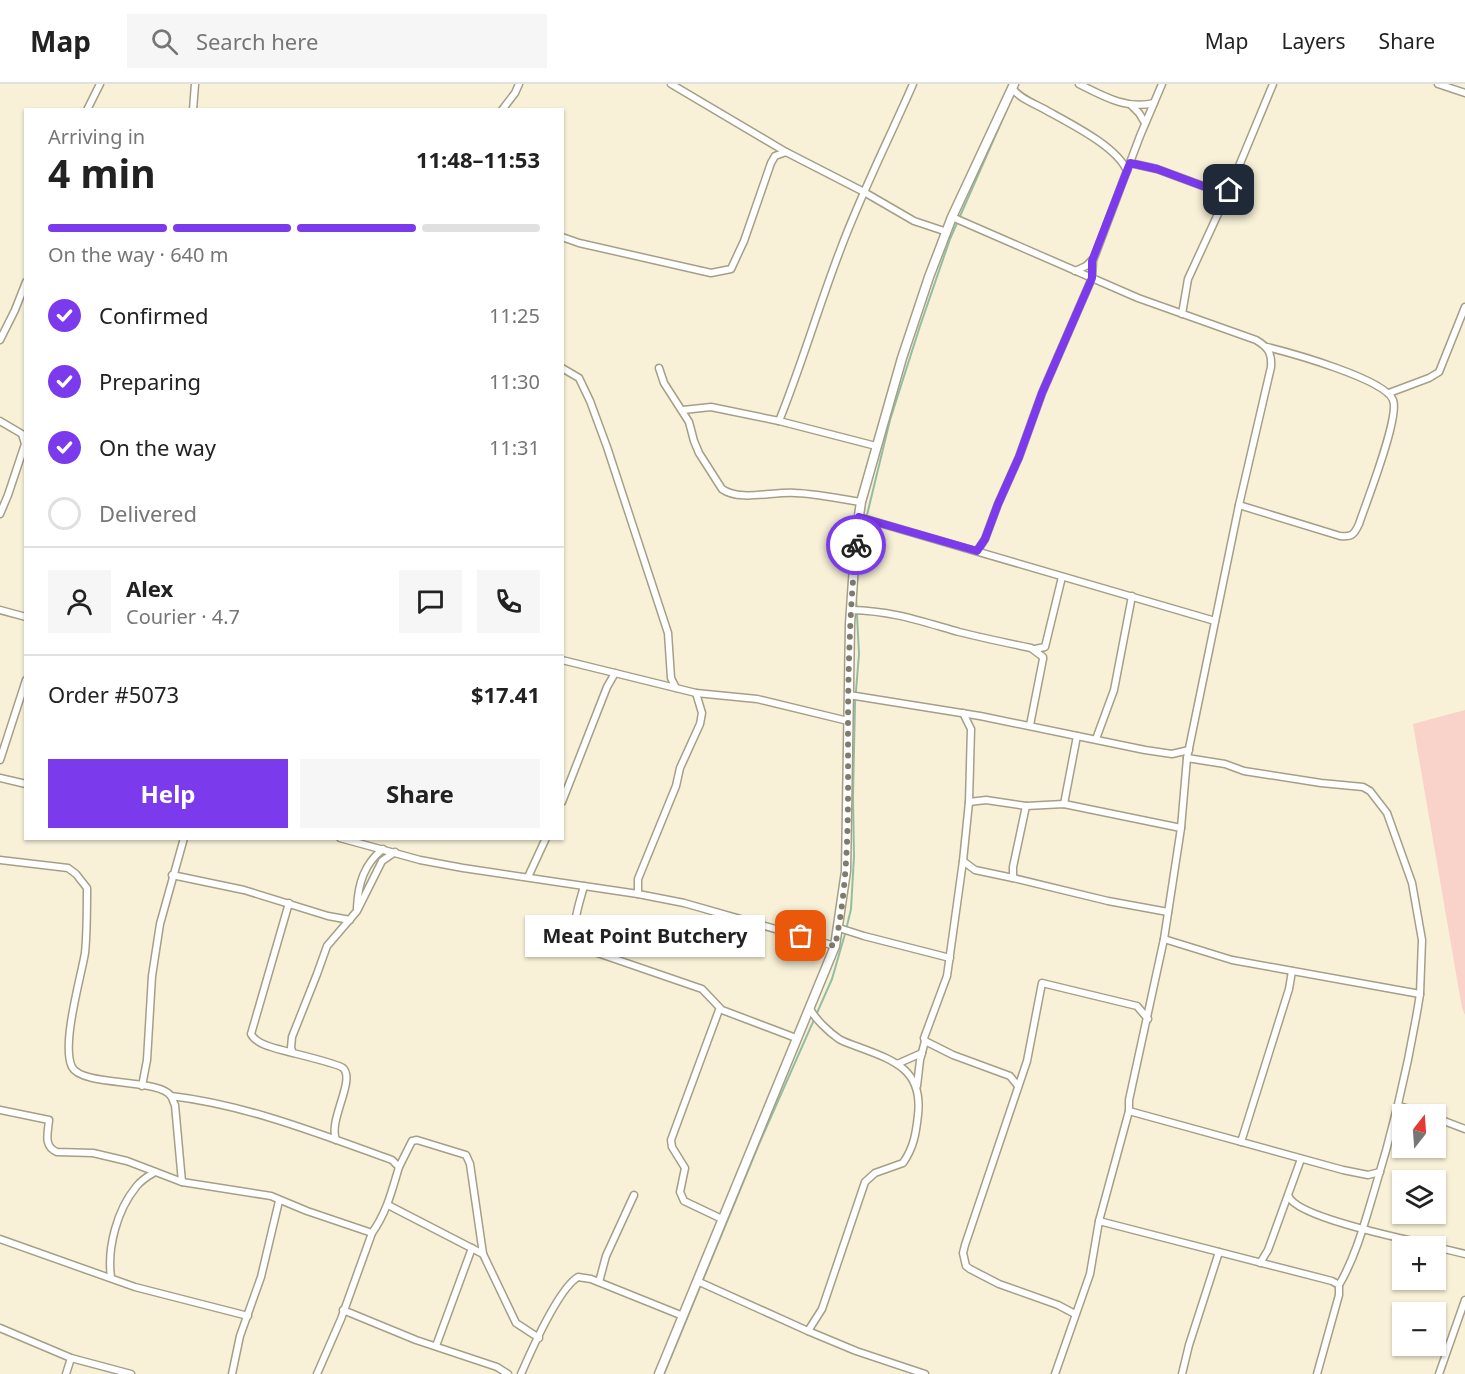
<!DOCTYPE html>
<html lang="en">
<head>
<meta charset="utf-8">
<style>
	body { margin:0; font-family:"Noto Sans",sans-serif; background:#f6f6f6; color:#222; height:100vh; display:flex; flex-direction:column; font-size:22px; white-space:nowrap }
	* { box-sizing:border-box; margin:0 }
	p { font-size:20px; color:#767676 }
	.icon { flex:none; width:33px; height:33px; fill:none; stroke:currentColor; stroke-width:2; stroke-linecap:round; stroke-linejoin:round }
	.map { position:relative; flex:1; overflow:hidden }
	.sheet { position:absolute; left:24px; top:24px; width:540px; height:732px; display:flex; flex-direction:column; background:#fff; border-radius:0px; box-shadow:0 2px 4px #0004 }
	.sheet>* { flex:none }
	.needle { width:39px; rotate:17deg }
	.controls { position:absolute; left:1392px; top:1020px; display:grid; gap:12px }
	.controls a { display:grid; place-items:center; width:54px; height:54px; border-radius:0px; background:#fff; box-shadow:0 2px 4px #0004; font-size:30px }
	.pin { position:absolute; display:grid; place-items:center; width:51px; height:51px; color:#fff; margin:-26px; border-radius:12px; box-shadow:0 3px 9px #0006 }
	.courier { position:absolute; display:grid; place-items:center; width:60px; height:60px; margin:-30px; border:4px solid #7c3aed; border-radius:50%; background:#fff; color:#222; box-shadow:0 2px 8px #0007 }
	.bubble { position:absolute; height:42px; border-radius:0px; background:#fff; box-shadow:0 2px 4px #0004; font-size:20px; font-weight:700; line-height:42px; text-align:center }
	.overview em { font-style:normal; font-weight:700 }
	.overview div { display:flex; flex-direction:column-reverse }
	.overview { display:flex; align-items:center; justify-content:space-between; height:102px; padding:0 24px }
	h1 { font-size:39px; font-weight:700; line-height:45px }
	.bar { display:grid; grid-template-columns:repeat(4,1fr); gap:9px 6px; align-content:center; height:72px; padding:0 24px }
	.bar i { height:8px; border-radius:4px; background:#e0e0e0 }
	.bar .on { background:#7c3aed }
	.bar p { grid-column:span 4 }
	.line { display:flex; align-items:center; gap:15px; padding:0 24px; border-top:2px solid #e0e0e0 }
	.line div { flex:1 }
	.round { display:grid; place-items:center; flex:none; width:63px; height:63px; border-radius:0px; background:#f6f6f6 }
	ol { padding:0 24px; list-style:none }
	li { display:flex; align-items:center; gap:18px; height:66px }
	li p { margin-inline-start:auto }
	li .icon { padding:6px; border-radius:50%; background:#7c3aed; color:#fff; stroke-width:4 }
	li:last-child { color:#767676 }
	li i { width:33px; height:33px; border:3px solid #e0e0e0; border-radius:50% }
	.button { display:flex; gap:12px; margin-top:auto; padding:12px 24px }
	.button a { flex:1; height:69px; border-radius:0px; background:#7c3aed; color:#fff; font-size:24px; font-weight:700; line-height:69px; text-align:center }
	.button a+a { background:#f6f6f6; color:#222 }
	header { display:flex; align-items:center; gap:36px; box-sizing:border-box; height:84px; padding:0 30px; background:#fff; border-bottom:2px solid #e0e0e0 }
	header strong { font-size:28px }
	nav { display:flex; gap:33px; margin-inline-start:auto; font-size:21px }
	.search { width:420px; height:54px; background:#f6f6f6; display:flex; align-items:center; gap:15px; box-sizing:border-box; padding:0 21px; border-radius:0px; color:#767676; font-size:22px }
	.map>svg:first-child { display:block }
	.green { fill:#f9d2ca }
	.lines { fill:none; stroke-linecap:round; stroke-linejoin:round }
	.stream { stroke:#93bda1; stroke-width:2 }
	.street-casing { stroke:#a59f88; stroke-width:9 }
	.secondary-casing { stroke:#a59f88; stroke-width:11 }
	.street { stroke:#fff; stroke-width:6 }
	.secondary { stroke:#fff; stroke-width:8 }
	.done { stroke:#807c6d; stroke-width:6; stroke-dasharray:0 10.8 }
	.route { stroke:#7c3aed; stroke-width:8 }
</style>
</head>
<body>
<header>
<strong>Map</strong>
<div class="search"><svg class="icon" aria-label="search" viewBox="0 0 24 24"><circle cx="10" cy="10" r="6"/><path d="M15 15l6 6"/></svg>Search here</div>
<nav><a>Map</a><a>Layers</a><a>Share</a></nav>
</header>
<div class="map">
<svg width="1465" height="1290" viewBox="0 0 1465 1290">
	<rect width="100%" height="100%" fill="#f8f1d8"/>
	<path class="green" d="M1465,626v305l-3,-7 -49,-284z"/>
	<g class="lines">
		<g class="stream">
			<path d="M859,464l31,-128 30,-94 30,-87 61,-139"/>
			<path d="M664,1290l95,-230 73,-165 13,-45 6,-25 3,-53 -1,-59 2,-94 4,-49 -3,-58"/>
		</g>
		<defs>
			<g id="street">
				<path d="M671,0l115,68"/>
				<path d="M1079,0c24,12 48,26 75,19"/>
				<path d="M1438,0l27,9"/>
				<path d="M1012,4c7,10 21,15 32,21 23,13 73,37 83,62"/>
				<path d="M1132,22l7,7 6,10"/>
				<path d="M87,26l13,-26"/>
				<path d="M193,26l2,-26"/>
				<path d="M502,26l13,-17 4,-9"/>
				<path d="M1130,79l27,6 54,20 18,1"/>
				<path d="M952,133l186,81 118,42c12,7 16,13 15,27l-32,138 -52,253 -6,70 -17,111 -35,161v11l-30,110 -9,53 -35,100"/>
				<path d="M562,153l17,6 132,30 20,-4 13,-28 27,-78 4,-7 11,-4 78,40 50,29 33,11"/>
				<path d="M1075,187l11,-5 8,-8 46,-122 22,-52"/>
				<path d="M1182,230l6,-35 41,-89 44,-106"/>
				<path d="M0,256l15,-30 11,-28"/>
				<path d="M562,284l17,10 11,23 17,46 61,186 3,45 5,10"/>
				<path d="M659,284l5,15 25,39 5,19 5,12 23,36c18,13 52,2 74,4 22,1 44,6 65,9"/>
				<path d="M1389,309l40,-15 10,-6 26,-65"/>
				<path d="M683,326l28,-3 68,14 97,25"/>
				<path d="M0,337l22,13 3,10 -17,51 -8,19"/>
				<path d="M779,337c23,-57 40,-116 62,-173 21,-56 48,-109 72,-164"/>
				<path d="M1239,421l101,31c12,1 14,-1 19,-12 7,-21 41,-107 34,-124 -8,-21 -102,-47 -126,-53"/>
				<path d="M859,433l356,104"/>
				<path d="M977,467l8,-12 13,-35 21,-47 23,-64 50,-115 1,-17"/>
				<path d="M0,526l26,7"/>
				<path d="M851,526c42,1 69,11 108,22 24,6 48,11 72,16l12,9v2l-13,66"/>
				<path d="M1035,565l10,-2 17,-70"/>
				<path d="M562,576l134,33 61,6 91,22"/>
				<path d="M849,611l131,21 165,34 27,4 17,-4"/>
				<path d="M963,629l8,16 -2,73 -6,59 -16,115 -23,62 1,3 28,14 57,21 8,10"/>
				<path d="M1096,655l18,-49 18,-94"/>
				<path d="M1187,674l38,6 19,7 77,12 42,4 7,4 17,22 25,70 10,57 -2,54"/>
				<path d="M0,676l26,-80"/>
				<path d="M0,694l26,6"/>
				<path d="M562,718l45,-115 8,-14"/>
				<path d="M969,718l17,-2 40,6 38,-2 117,24"/>
				<path d="M1064,720l13,-68"/>
				<path d="M340,754l80,22 43,8 175,26 46,9 151,43"/>
				<path d="M0,776l68,8 8,6 11,14c0,20 0,45 -2,65 -4,24 -24,92 -13,114 10,20 87,11 99,29 2,3 2,6 4,9l7,77"/>
				<path d="M963,777l12,9 38,8 95,23 60,11"/>
				<path d="M172,791l72,15 84,26 22,4"/>
				<path d="M528,793l18,-39"/>
				<path d="M1013,794v-11l13,-61"/>
				<path d="M584,802c-5,19 -15,43 -4,61l122,42 20,21 74,28"/>
				<path d="M638,810v-15l38,-93 4,-18 20,-44 2,-11 -6,-20"/>
				<path d="M289,819l-38,131c6,12 29,15 42,19"/>
				<path d="M357,824c1,-24 7,-44 26,-59"/>
				<path d="M839,844l25,8 86,22"/>
				<path d="M1164,855l68,21 188,34c-11,70 -26,133 -47,201 -9,30 -18,63 -34,90v10l-22,79"/>
				<path d="M719,926l-48,130 1,7 13,21 -5,24 4,9 38,18"/>
				<path d="M897,980l25,-11"/>
				<path d="M142,1002l5,-26 5,-84 8,-52 24,-86"/>
				<path d="M917,1002l3,-26 5,-19"/>
				<path d="M171,1012c76,9 149,38 221,64l7,7c-7,23 -12,45 -27,66l-31,86 -24,55"/>
				<path d="M1399,1022l28,8"/>
				<path d="M0,1026l49,10c-1,13 -6,26 8,32l36,1 34,8 55,21 89,14 36,15 65,22"/>
				<path d="M1129,1027l214,59 25,5 12,-3"/>
				<path d="M1436,1034l29,11"/>
				<path d="M336,1056c-8,-20 20,-60 7,-72 -3,-3 -42,-13 -50,-15l-2,-5 1,-11 25,-63 10,-28 30,-35 25,-50 13,-9"/>
				<path d="M1241,1058l48,-153 3,-18"/>
				<path d="M399,1083l13,-26 5,-1 49,15 4,9 13,90 33,69 23,15"/>
				<path d="M1289,1113c10,21 119,43 146,49"/>
				<path d="M388,1121l95,49"/>
				<path d="M1099,1137l233,60 7,4"/>
				<path d="M0,1155l135,48 113,29"/>
				<path d="M1436,1163l29,7"/>
				<path d="M1260,1179l8,-13 33,-91"/>
				<path d="M111,1193c-4,-29 6,-67 25,-90 5,-7 12,-11 19,-15"/>
				<path d="M697,1197l111,50 48,20 69,23"/>
				<path d="M599,1198l7,-26 28,-61"/>
				<path d="M343,1226l73,30 81,27 11,7"/>
				<path d="M1075,1230l-17,-9 -59,-21 -29,-15 -4,-3 -3,-13 2,-8 62,-184 15,-78 95,23 11,13"/>
				<path d="M0,1244l71,30 60,16"/>
				<path d="M808,1247l14,-22 43,-127 10,-9 28,-10c11,-16 13,-30 15,-48 5,-44 -22,-54 -57,-67 -7,-3 -15,-5 -22,-9 -10,-7 -23,-19 -29,-30"/>
				<path d="M436,1262l36,-98"/>
				<path d="M66,1290l5,-16"/>
				<path d="M232,1290l8,-38 21,-59 18,-76"/>
				<path d="M521,1290c10,-23 37,-85 57,-97l13,2 92,37"/>
				<path d="M1182,1290l7,-29 30,-93"/>
				<path d="M1439,1290l26,-74"/>
			</g>
			<path id="secondary" d="M659,1290l176,-428 11,-75 4,-247 6,-88 5,-34 41,-144 27,-81 23,-60 62,-133"/>
		</defs>
		<use href="#street" class="street-casing"/>
		<use href="#secondary" class="secondary-casing"/>
		<use href="#street" class="street"/>
		<use href="#secondary" class="secondary"/>
	</g>
	<g class="lines">
		<path class="done" d="M801,852l34,10c15,-70 13,-143 13,-214 0,-63 2,-125 8,-187"/>
		<path class="route" d="M856,461l3,-28 118,34 8,-12 13,-35 21,-47 23,-64 50,-115v-17l38,-98 27,6 54,20 18,1"/>
	</g>
</svg>
<div class="controls">
<a><svg class="needle" viewBox="-14 -14 28 28"><path d="M0-13l5 13h-10z" fill="#e53935"/><path d="M0 13l5-13h-10z" fill="#767676"/></svg></a>
<a><svg class="icon" aria-label="layers" viewBox="0 0 24 24"><path d="M12 4l9 5-9 5-9-5zM3 14l9 5 9-5"/></svg></a>
<a>+</a>
<a>−</a>
</div>
<div class="pin" style="left:801px;top:852px;background:#ea580c"><svg class="icon" aria-label="bag" viewBox="0 0 24 24"><path d="M5 8h14l-1 12H6zM9 8a3 3 0 0 1 6 0"/></svg></div>
<div class="pin" style="left:1229px;top:106px;background:#1f2937"><svg class="icon" aria-label="home" viewBox="0 0 24 24"><path d="M3 11l9-7 9 7M6 9v11h12V9"/></svg></div>
<div class="courier" style="left:856px;top:461px"><svg class="icon" aria-label="bike" viewBox="0 0 24 24"><circle cx="6" cy="16" r="4"/><circle cx="18" cy="16" r="4"/><path d="M6 16l4-8h5l3 8M10 8l3 8H6M13 5h3"/></svg></div>
<div class="bubble" style="left:525px;top:831px;width:240px">Meat Point Butchery</div>
<section class="sheet">
<div class="overview"><div><h1>4 min</h1><p>Arriving in</p></div><em>11:48–11:53</em></div>
<div class="bar"><i class="on"></i><i class="on"></i><i class="on"></i><i></i><p>On the way · 640 m</p></div>
<ol>
<li><svg class="icon" aria-label="check" viewBox="0 0 24 24"><path d="M5 12l5 5 9-10"/></svg>Confirmed<p>11:25</p></li>
<li><svg class="icon" aria-label="check" viewBox="0 0 24 24"><path d="M5 12l5 5 9-10"/></svg>Preparing<p>11:30</p></li>
<li><svg class="icon" aria-label="check" viewBox="0 0 24 24"><path d="M5 12l5 5 9-10"/></svg>On the way<p>11:31</p></li>
<li><i></i>Delivered</li>
</ol>
<div class="line" style="height:108px"><a class="round"><svg class="icon" aria-label="person" viewBox="0 0 24 24"><circle cx="12" cy="8" r="4"/><path d="M4 21q1-7 8-7t8 7"/></svg></a><div><b>Alex</b><p>Courier · 4.7</p></div><a class="round"><svg class="icon" aria-label="chat" viewBox="0 0 24 24"><path d="M4 5h16v11H9l-5 4z"/></svg></a><a class="round"><svg class="icon" aria-label="phone" viewBox="0 0 24 24"><path d="M5 4h4l2 5-3 2q2 4 5 5l2-3 5 2v4C11 20 4 13 5 4z"/></svg></a></div>
<div class="line" style="height:78px"><div>Order #5073</div><b>$17.41</b></div>
<div class="button"><a>Help</a><a>Share</a></div>
</section>
</div>
</body>
</html>
